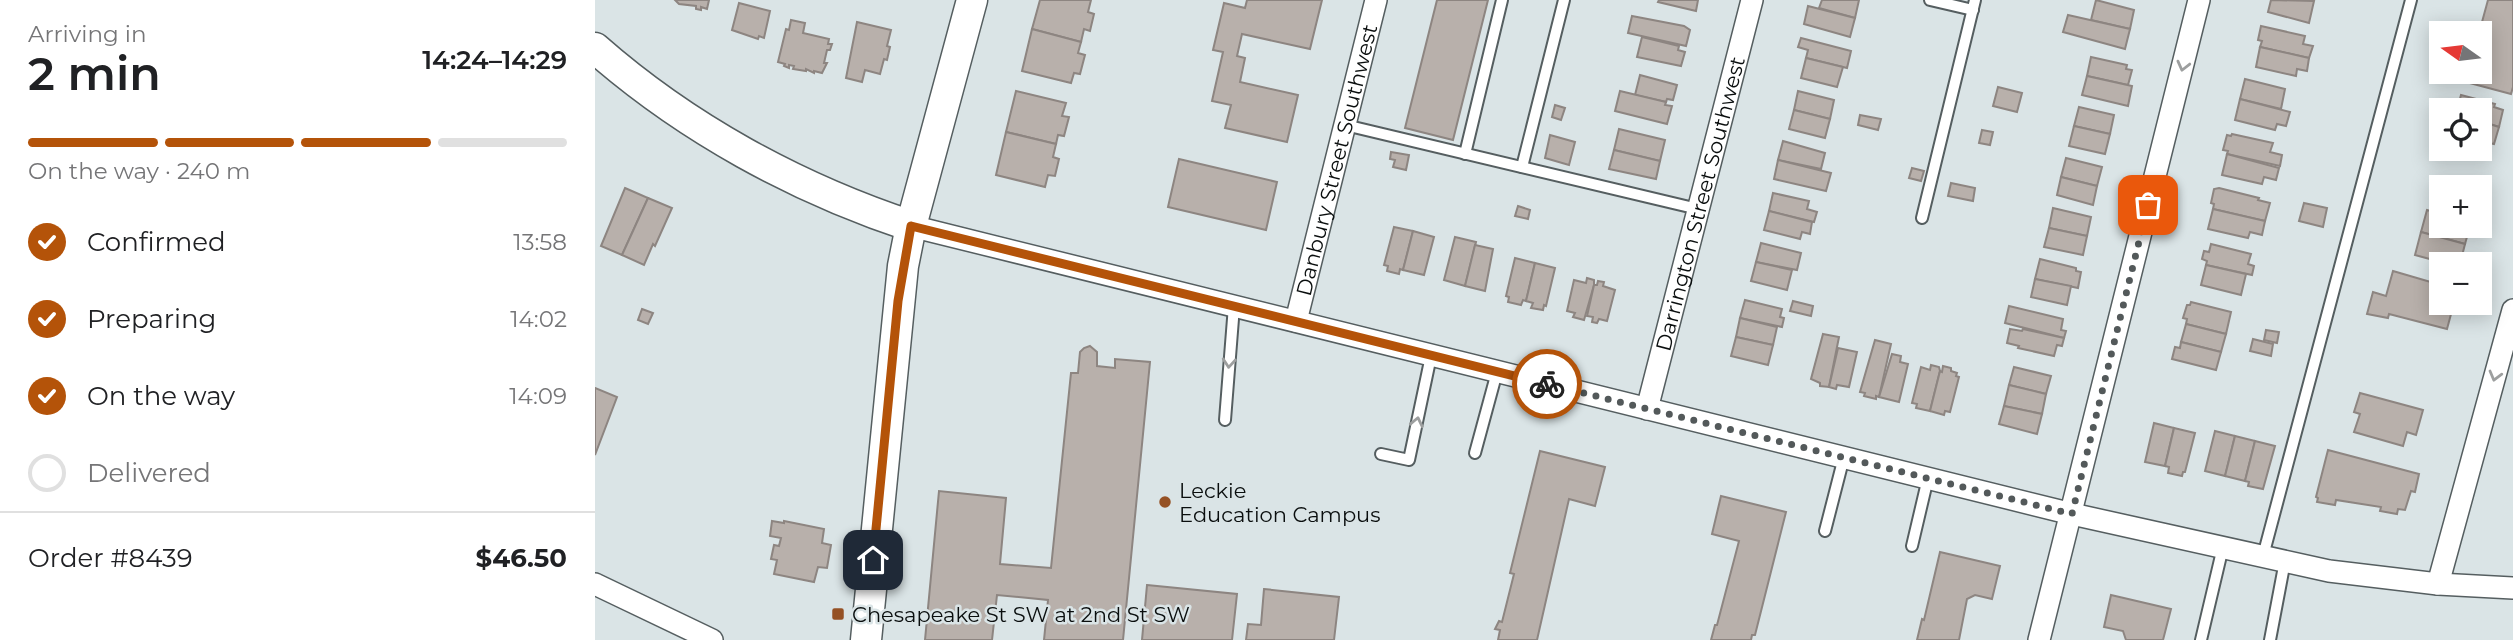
<!DOCTYPE html>
<html lang="en">
<head>
<meta charset="utf-8">
<style>
	body { margin:0; font-family:Montserrat,sans-serif; background:#f2f2f2; color:#202124; height:100vh; display:flex; flex-direction:column; font-size:26px; white-space:nowrap }
	* { box-sizing:border-box; margin:0 }
	p { font-size:23px; color:#757577 }
	.icon { flex:none; width:38px; height:38px; fill:none; stroke:currentColor; stroke-width:2; stroke-linecap:round; stroke-linejoin:round }
	.map { position:relative; flex:1; overflow:hidden }
	.side { display:flex; flex-direction:column; background:#fff; width:595px }
	.side>* { flex:none }
	.needle { width:46px; rotate:284deg }
	.tools { position:absolute; left:1834px; top:21px; display:grid; gap:14px }
	.tools a { display:grid; place-items:center; width:63px; height:63px; border-radius:0px; background:#fff; box-shadow:0 4px 18px #0003; font-size:35px }
	.pin { position:absolute; display:grid; place-items:center; width:60px; height:60px; color:#fff; margin:-30px; border-radius:14px; box-shadow:0 4px 10px #0006 }
	.courier { position:absolute; display:grid; place-items:center; width:70px; height:70px; margin:-35px; border:5px solid #b45309; border-radius:50%; background:#fff; color:#222; box-shadow:0 2px 9px #0007 }
	.summary em { font-style:normal; font-weight:600 }
	.summary div { display:flex; flex-direction:column-reverse }
	.summary { display:flex; align-items:center; justify-content:space-between; height:119px; padding:0 28px }
	h1 { font-size:46px; font-weight:600; line-height:52px }
	.bar { display:grid; grid-template-columns:repeat(4,1fr); gap:10px 7px; align-content:center; height:84px; padding:0 28px }
	.bar i { height:9px; border-radius:5px; background:#e0e0e0 }
	.bar .active { background:#b45309 }
	.bar p { grid-column:span 4 }
	.line { display:flex; align-items:center; gap:18px; padding:0 28px; border-top:2px solid #e0e0e0 }
	.line div { flex:1 }
	ol { padding:0 28px; list-style:none }
	li { display:flex; align-items:center; gap:21px; height:77px }
	li p { margin-inline-start:auto }
	li .icon { padding:7px; border-radius:50%; background:#b45309; color:#fff; stroke-width:4 }
	li:last-child { color:#757577 }
	li i { width:38px; height:38px; border:4px solid #e0e0e0; border-radius:50% }
	main { display:flex; flex:1; min-height:0 }
	.map>svg:first-child { display:block }
	.building { fill:#b8b0ab; stroke:#8d8581; stroke-width:2 }
	.lines { fill:none; stroke-linecap:round; stroke-linejoin:round }
	.lane-casing { stroke:#555e60; stroke-width:14 }
	.street-casing { stroke:#555e60; stroke-width:24 }
	.secondary-casing { stroke:#555e60; stroke-width:33 }
	.lane { stroke:#fff; stroke-width:10 }
	.street { stroke:#fff; stroke-width:21 }
	.secondary { stroke:#fff; stroke-width:30 }
	.oneway { stroke:#9d9f9f }
	.done { stroke:#53595a; stroke-width:7; stroke-dasharray:0 12.6 }
	.route { stroke:#b45309; stroke-width:9 }
	.poi-dot { fill:#955124; stroke:#dae4e6; stroke-width:2.5 }
	.labels { text-anchor:middle; dominant-baseline:central; stroke-width:5; stroke-linejoin:round; paint-order:stroke }
	.street-label { font-size:21px; fill:#0a0e0e; stroke:#dae4e6 }
	.poi-label { font-size:21px; fill:#0a0e0e; stroke:#dae4e6; text-anchor:start }
</style>
</head>
<body>
<main>
<section class="side">
<div class="summary"><div><h1>2 min</h1><p>Arriving in</p></div><em>14:24–14:29</em></div>
<div class="bar"><i class="active"></i><i class="active"></i><i class="active"></i><i></i><p>On the way · 240 m</p></div>
<ol>
<li><svg class="icon" aria-label="check" viewBox="0 0 24 24"><path d="M5 12l5 5 9-10"/></svg>Confirmed<p>13:58</p></li>
<li><svg class="icon" aria-label="check" viewBox="0 0 24 24"><path d="M5 12l5 5 9-10"/></svg>Preparing<p>14:02</p></li>
<li><svg class="icon" aria-label="check" viewBox="0 0 24 24"><path d="M5 12l5 5 9-10"/></svg>On the way<p>14:09</p></li>
<li><i></i>Delivered</li>
</ol>
<div class="line" style="height:91px"><div>Order #8439</div><b>$46.50</b></div>
</section>
<div class="map">
<svg width="1918" height="640" viewBox="0 0 1918 640">
	<rect width="100%" height="100%" fill="#dae4e6"/>
	<g class="building">
		<path d="M80,0h34l-2,9 -6,-2v3l-5,-1v-3l-17,-2z"/>
		<path d="M445,0h51l-3,12 6,2 -4,17 -6,-2 -3,13 -49,-13z"/>
		<path d="M652,0h75l-12,49 -68,-15 -5,22 8,2 -5,24 58,13 -11,47 -62,-14 6,-23 -19,-4 11,-49 -10,-2 11,-47 21,5z"/>
		<path d="M842,0h51l-35,140 -48,-12z"/>
		<path d="M1064,0h39l-2,11 -38,-9z"/>
		<path d="M1227,0h37l-4,18 -36,-10z"/>
		<path d="M1501,0l38,10 -4,19 -39,-9z"/>
		<path d="M1676,0l43,1 -5,22 -41,-11z"/>
		<path d="M1893,0h25v87l-2,7 -45,-12 3,-10h11l-1,-39z"/>
		<path d="M144,3l31,8 -6,27 -5,-2 -1,3 -26,-9z"/>
		<path d="M1213,6l47,12 -5,19 -46,-13z"/>
		<path d="M1473,15l62,14 -5,20 -62,-17z"/>
		<path d="M1037,16l52,10 6,4 -4,16 -58,-13z"/>
		<path d="M196,20l14,3 -2,10 26,6 -1,5h4l-2,6h-3l-3,13h3l-5,10 -8,-2v2l-8,-4v2l-13,-2 1,-3 -5,-1v3l-5,-2 1,-2 -7,-2 8,-33 3,1z"/>
		<path d="M262,22l34,8 -4,16 3,1 -3,13 -3,-1 -4,15 -15,-4 -3,12 -16,-4z"/>
		<path d="M1666,26l44,10 -2,8 10,2 -4,12 -49,-11 2,-6 -4,-1z"/>
		<path d="M437,29l49,13 -3,11 7,2 -5,19 -6,-1 -3,10 -49,-12z"/>
		<path d="M1047,37l37,9 -1,4 7,2 -4,14 -44,-9z"/>
		<path d="M1206,38l50,13 -4,17 -41,-10 2,-8 -10,-3z"/>
		<path d="M1665,47l49,11 -2,13 -10,-2 -1,7 -40,-9z"/>
		<path d="M1496,57l36,8 -1,4 6,1 -4,15 -41,-9z"/>
		<path d="M1211,58l37,9 -6,20 -36,-9z"/>
		<path d="M1045,75l37,10 -4,15 -6,-1 -1,3 -31,-7z"/>
		<path d="M1492,76l45,10 -4,20 -46,-11z"/>
		<path d="M1650,79l40,10 -4,20 -41,-10z"/>
		<path d="M1403,87l24,6 -5,19 -24,-6z"/>
		<path d="M421,91l50,12 -4,13 7,1 -5,19 -6,-1 -2,9 -50,-12z"/>
		<path d="M1025,91l46,11 -1,3 7,1 -5,18 -52,-13z"/>
		<path d="M1203,91l36,9 -4,19 -36,-9z"/>
		<path d="M1866,95l34,9 -1,3 9,3 -4,17 -19,-6v-11h-23z"/>
		<path d="M1645,99l50,13 -4,14 -9,-2 -2,6 -40,-10z"/>
		<path d="M960,105l10,3 -4,12 -9,-3z"/>
		<path d="M1484,107l35,8 -4,19 -36,-8z"/>
		<path d="M1199,110l36,9 -5,19 -36,-9z"/>
		<path d="M1265,115l21,4 -3,11 -20,-5z"/>
		<path d="M1885,121l19,6 -5,17 -9,-2v3l-5,-1z"/>
		<path d="M1479,126l36,8 -5,20 -36,-8z"/>
		<path d="M1024,129l46,11 -5,21 -46,-11z"/>
		<path d="M1387,130l11,2 -3,13 -11,-2z"/>
		<path d="M411,132l50,12 -3,13 6,2 -4,17 -7,-1 -3,12 -49,-12z"/>
		<path d="M1637,134l41,9 -3,9 12,3 -2,11 -53,-12 1,-3 -5,-1 4,-15 4,1z"/>
		<path d="M955,135l25,7 -6,23 -24,-7z"/>
		<path d="M1188,141l42,12 -4,16 -43,-9z"/>
		<path d="M1019,150l46,11 -4,18 -47,-10z"/>
		<path d="M796,152l18,3 -3,15 -13,-3 2,-7 -5,-1z"/>
		<path d="M1632,154l52,14 -3,12 -12,-3 -2,7 -40,-9z"/>
		<path d="M1471,158l36,9 -5,19 -36,-9z"/>
		<path d="M584,159l98,23 -11,48 -98,-23z"/>
		<path d="M1183,160l53,13 -5,18 -52,-12z"/>
		<path d="M1317,168l12,3 -3,10 -12,-3z"/>
		<path d="M1466,177l36,9 -4,19 -36,-10z"/>
		<path d="M1356,183l24,5 -2,13 -25,-5z"/>
		<path d="M30,188l23,10 -26,57 -21,-9z"/>
		<path d="M1624,188l40,10 -1,2 12,3 -5,18 -52,-12 1,-5 -3,-1 3,-14z"/>
		<path d="M1178,193l36,8 -2,8 10,3 -3,10 -45,-11z"/>
		<path d="M53,198l24,10 -17,38 -2,-2 -9,21 -22,-10z"/>
		<path d="M1709,203l23,5 -4,19 -24,-6z"/>
		<path d="M923,206l12,4 -2,9 -13,-3z"/>
		<path d="M1458,208l38,9 -4,19 -38,-8z"/>
		<path d="M1618,209l52,12 -3,14 -12,-3 -2,6 -40,-9z"/>
		<path d="M1832,210l14,4v12h29l-5,18 -44,-12z"/>
		<path d="M1174,211l43,11 -2,12 -8,-2 -2,7 -36,-9z"/>
		<path d="M799,227l19,4 -10,39 -3,-1 -1,5 -12,-3 1,-5 -4,-1z"/>
		<path d="M1454,228l38,8 -4,19 -39,-8z"/>
		<path d="M818,231l21,6 -10,38 -21,-5z"/>
		<path d="M1826,232l44,12 -5,20h-12l-33,-9z"/>
		<path d="M860,237l21,5 -11,44 -21,-6z"/>
		<path d="M1166,243l40,10 -4,17 -41,-8z"/>
		<path d="M1616,244l40,10 -3,10 6,2 -2,9 -46,-10 1,-4 -5,-2 2,-8 5,1z"/>
		<path d="M880,245l18,4 -8,42 -20,-5z"/>
		<path d="M920,258l20,5 -9,38 -3,-1 -2,5 -13,-3 1,-5 -3,-1z"/>
		<path d="M1445,259l36,9v3l5,1 -3,16 -43,-9z"/>
		<path d="M1161,262l36,8 -5,20 -36,-9z"/>
		<path d="M940,263l20,5 -9,38 -2,-1 -1,5 -12,-2 2,-5 -7,-2z"/>
		<path d="M1611,265l40,9 -5,21 -40,-10z"/>
		<path d="M1798,271l48,14v18h13l-7,26 -58,-15 -1,4 -21,-4 6,-22 13,4z"/>
		<path d="M992,278l7,2v5l-10,35 -11,-3 2,-4 -8,-2 7,-31 12,3z"/>
		<path d="M1440,279l36,7 -4,19 -36,-8z"/>
		<path d="M1003,281l6,1 -1,4 12,4 -8,31 -8,-2 -2,4 -5,-1 1,-5 -6,-1 7,-31h3z"/>
		<path d="M1150,300l37,9 -2,8 4,1 -2,9 -42,-9z"/>
		<path d="M1198,301l20,5 -2,10 -21,-5z"/>
		<path d="M1596,302l40,10 -5,22 -40,-10 1,-5 -4,-1 4,-13h3z"/>
		<path d="M1414,306l54,13 -2,11 5,1 -2,7 -59,-15z"/>
		<path d="M47,309l11,4 -5,11 -10,-4z"/>
		<path d="M1145,318l37,9 -4,18 -37,-8z"/>
		<path d="M1591,324l40,10 -5,18 -40,-10z"/>
		<path d="M1415,329l12,2 1,-2 41,9 -2,8 -5,-1 -3,11 -36,-8 1,-2 -12,-3z"/>
		<path d="M1671,330l13,2 -2,11 -13,-3z"/>
		<path d="M1228,334l16,3 -10,50 -9,-1v-3l-9,-4z"/>
		<path d="M1141,337l37,8 -5,20 -37,-9z"/>
		<path d="M1658,339l20,5 -2,12 -21,-5z"/>
		<path d="M1280,340l16,4 -12,53 -3,-1v3l-12,-3 1,-3 -5,-1z"/>
		<path d="M1586,342l40,10 -5,18 -44,-11 3,-12 5,1z"/>
		<path d="M495,346l7,6v14l18,2v-9l35,3 -27,278h-79l4,-40 -51,-5 -5,45h-67l14,-149 67,7 -6,66 51,4 20,-195h7l2,-21 4,-4z"/>
		<path d="M1243,348l19,4 -8,35 -12,-2 -1,4 -7,-2z"/>
		<path d="M1297,354l9,2 -1,6 8,2 -9,38 -20,-5z"/>
		<path d="M1336,365l8,2 1,4 -10,40 -14,-3 1,-4 -5,-1 9,-36 9,3z"/>
		<path d="M1348,366l8,2v3l6,2 -1,3 3,1 -9,35 -5,-1 -1,4 -14,-4 10,-40 2,1z"/>
		<path d="M1419,367l37,9 -5,18 -37,-9z"/>
		<path d="M1414,385l37,9 -4,20 -38,-8z"/>
		<path d="M0,388l22,9 -22,58z"/>
		<path d="M1765,393l63,17 -7,25 -9,-3 -4,14 -49,-14 6,-18 -6,-2z"/>
		<path d="M1409,406l38,8 -5,20 -38,-10z"/>
		<path d="M1559,423l20,5 -9,38 -20,-4z"/>
		<path d="M1579,428l21,5 -10,39h-2l-1,4 -14,-3 1,-6 -4,-1z"/>
		<path d="M1620,431l20,5 -10,40 -20,-5z"/>
		<path d="M1640,436l20,5 -10,40 -20,-5z"/>
		<path d="M1660,441l20,5 -12,43 -15,-3 1,-4 -4,-1z"/>
		<path d="M1733,450l91,24 -4,18 -4,-1 -6,19 -7,-1 -1,5 -17,-3 1,-4 -45,-7 -1,5 -18,-3 1,-4 -2,-1z"/>
		<path d="M945,451l65,16 -10,39 -26,-7 -32,141h-39l2,-10 -5,-1 4,-8 3,1 12,-48 -4,-1z"/>
		<path d="M1126,496l65,16 -31,123h-3l-1,5h-40l4,-15h2l22,-84 -27,-7z"/>
		<path d="M177,521l12,2v-2l40,8 -2,14 9,2 -4,23 -9,-1 -4,15 -40,-8 3,-14 -6,-1 3,-14 5,1 2,-8 -11,-2z"/>
		<path d="M1345,552l60,14 -8,33 -17,-4 -8,4 -8,41h-42l5,-21 2,1z"/>
		<path d="M552,585l90,9 -5,46h-90z"/>
		<path d="M669,589l75,8 -5,43h-88l2,-16 13,1z"/>
		<path d="M1516,595l60,14 -8,31h-37l-3,-9 -19,-4z"/>
	</g>
	<g class="lines">
		<defs>
			<g id="lane">
				<path d="M1335,0l43,10"/>
				<path d="M750,125l353,84"/>
				<path d="M870,154l37,-154"/>
				<path d="M927,167l42,-167"/>
				<path d="M1327,218l53,-218"/>
				<path d="M630,420l9,-114"/>
				<path d="M880,453l22,-81"/>
				<path d="M786,454l28,6 22,-104"/>
				<path d="M1230,531l19,-74"/>
				<path d="M1317,546l16,-68"/>
				<path d="M1668,556l148,-556"/>
				<path d="M1606,640l22,-93"/>
				<path d="M1675,640l15,-79"/>
			</g>
			<g id="street">
				<path d="M316,226l1161,288 257,57 109,13 75,4"/>
				<path id="s1" d="M701,321l80,-321"/>
				<path id="s2" d="M1052,409l105,-409"/>
				<path d="M0,584l117,56"/>
				<path d="M1843,584l75,-274"/>
				<path d="M1444,640l160,-640"/>
			</g>
			<g id="secondary">
				<path d="M0,48c91,80 201,140 316,178"/>
				<path d="M271,640l37,-374 8,-40 61,-226"/>
			</g>
		</defs>
		<use href="#lane" class="lane-casing"/>
		<use href="#street" class="street-casing"/>
		<use href="#secondary" class="secondary-casing"/>
		<use href="#lane" class="lane"/>
		<use href="#street" class="street"/>
		<use href="#secondary" class="secondary"/>
	</g>
	<defs><path id="oneway-chevron" d="M-2-3.5L2.5 0L-2 3.5" fill="none" stroke-width="1.6" stroke-linecap="round" stroke-linejoin="round" transform="scale(1.75)"/></defs>
	<g class="oneway">
		<use href="#oneway-chevron" transform="translate(1588 66) rotate(104)"/>
		<use href="#oneway-chevron" transform="translate(634 363) rotate(95)"/>
		<use href="#oneway-chevron" transform="translate(1900 376) rotate(105)"/>
		<use href="#oneway-chevron" transform="translate(822 422) rotate(-78)"/>
	</g>
	<g class="lines">
		<path class="done" d="M952,384l525,130 76,-309"/>
		<path class="route" d="M278,560l25,-259 13,-75 636,158"/>
	</g>
	<g class="poi-dot">
		<circle cx="570" cy="502" r="7"/>
		<rect x="236" y="607" width="14" height="14" rx="3.5"/>
	</g>
	<g class="labels">
		<g class="street-label">
			<text stroke="none"><textPath href="#s1" startOffset="166">Danbury Street Southwest</textPath></text>
			<text stroke="none"><textPath href="#s2" startOffset="212">Darrington Street Southwest</textPath></text>
		</g>
		<g class="poi-label">
			<text x="584" y="490">Leckie<tspan x="584" dy="24">Education Campus</tspan></text>
			<text x="257" y="614">Chesapeake St SW at 2nd St SW</text>
		</g>
	</g>
</svg>
<div class="tools">
<a><svg class="needle" viewBox="-14 -14 28 28"><path d="M0-13l5 13h-10z" fill="#e53935"/><path d="M0 13l5-13h-10z" fill="#757577"/></svg></a>
<a><svg class="icon" aria-label="locate" viewBox="0 0 24 24"><circle cx="12" cy="12" r="6"/><path d="M12 2v4M12 18v4M2 12h4M18 12h4"/></svg></a>
<a>+</a>
<a>−</a>
</div>
<div class="pin" style="left:1553px;top:205px;background:#ea580c"><svg class="icon" aria-label="bag" viewBox="0 0 24 24"><path d="M5 8h14l-1 12H6zM9 8a3 3 0 0 1 6 0"/></svg></div>
<div class="pin" style="left:278px;top:560px;background:#1f2937"><svg class="icon" aria-label="home" viewBox="0 0 24 24"><path d="M3 11l9-7 9 7M6 9v11h12V9"/></svg></div>
<div class="courier" style="left:952px;top:384px"><svg class="icon" aria-label="bike" viewBox="0 0 24 24"><circle cx="6" cy="16" r="4"/><circle cx="18" cy="16" r="4"/><path d="M6 16l4-8h5l3 8M10 8l3 8H6M13 5h3"/></svg></div>
</div>
</main>
</body>
</html>
